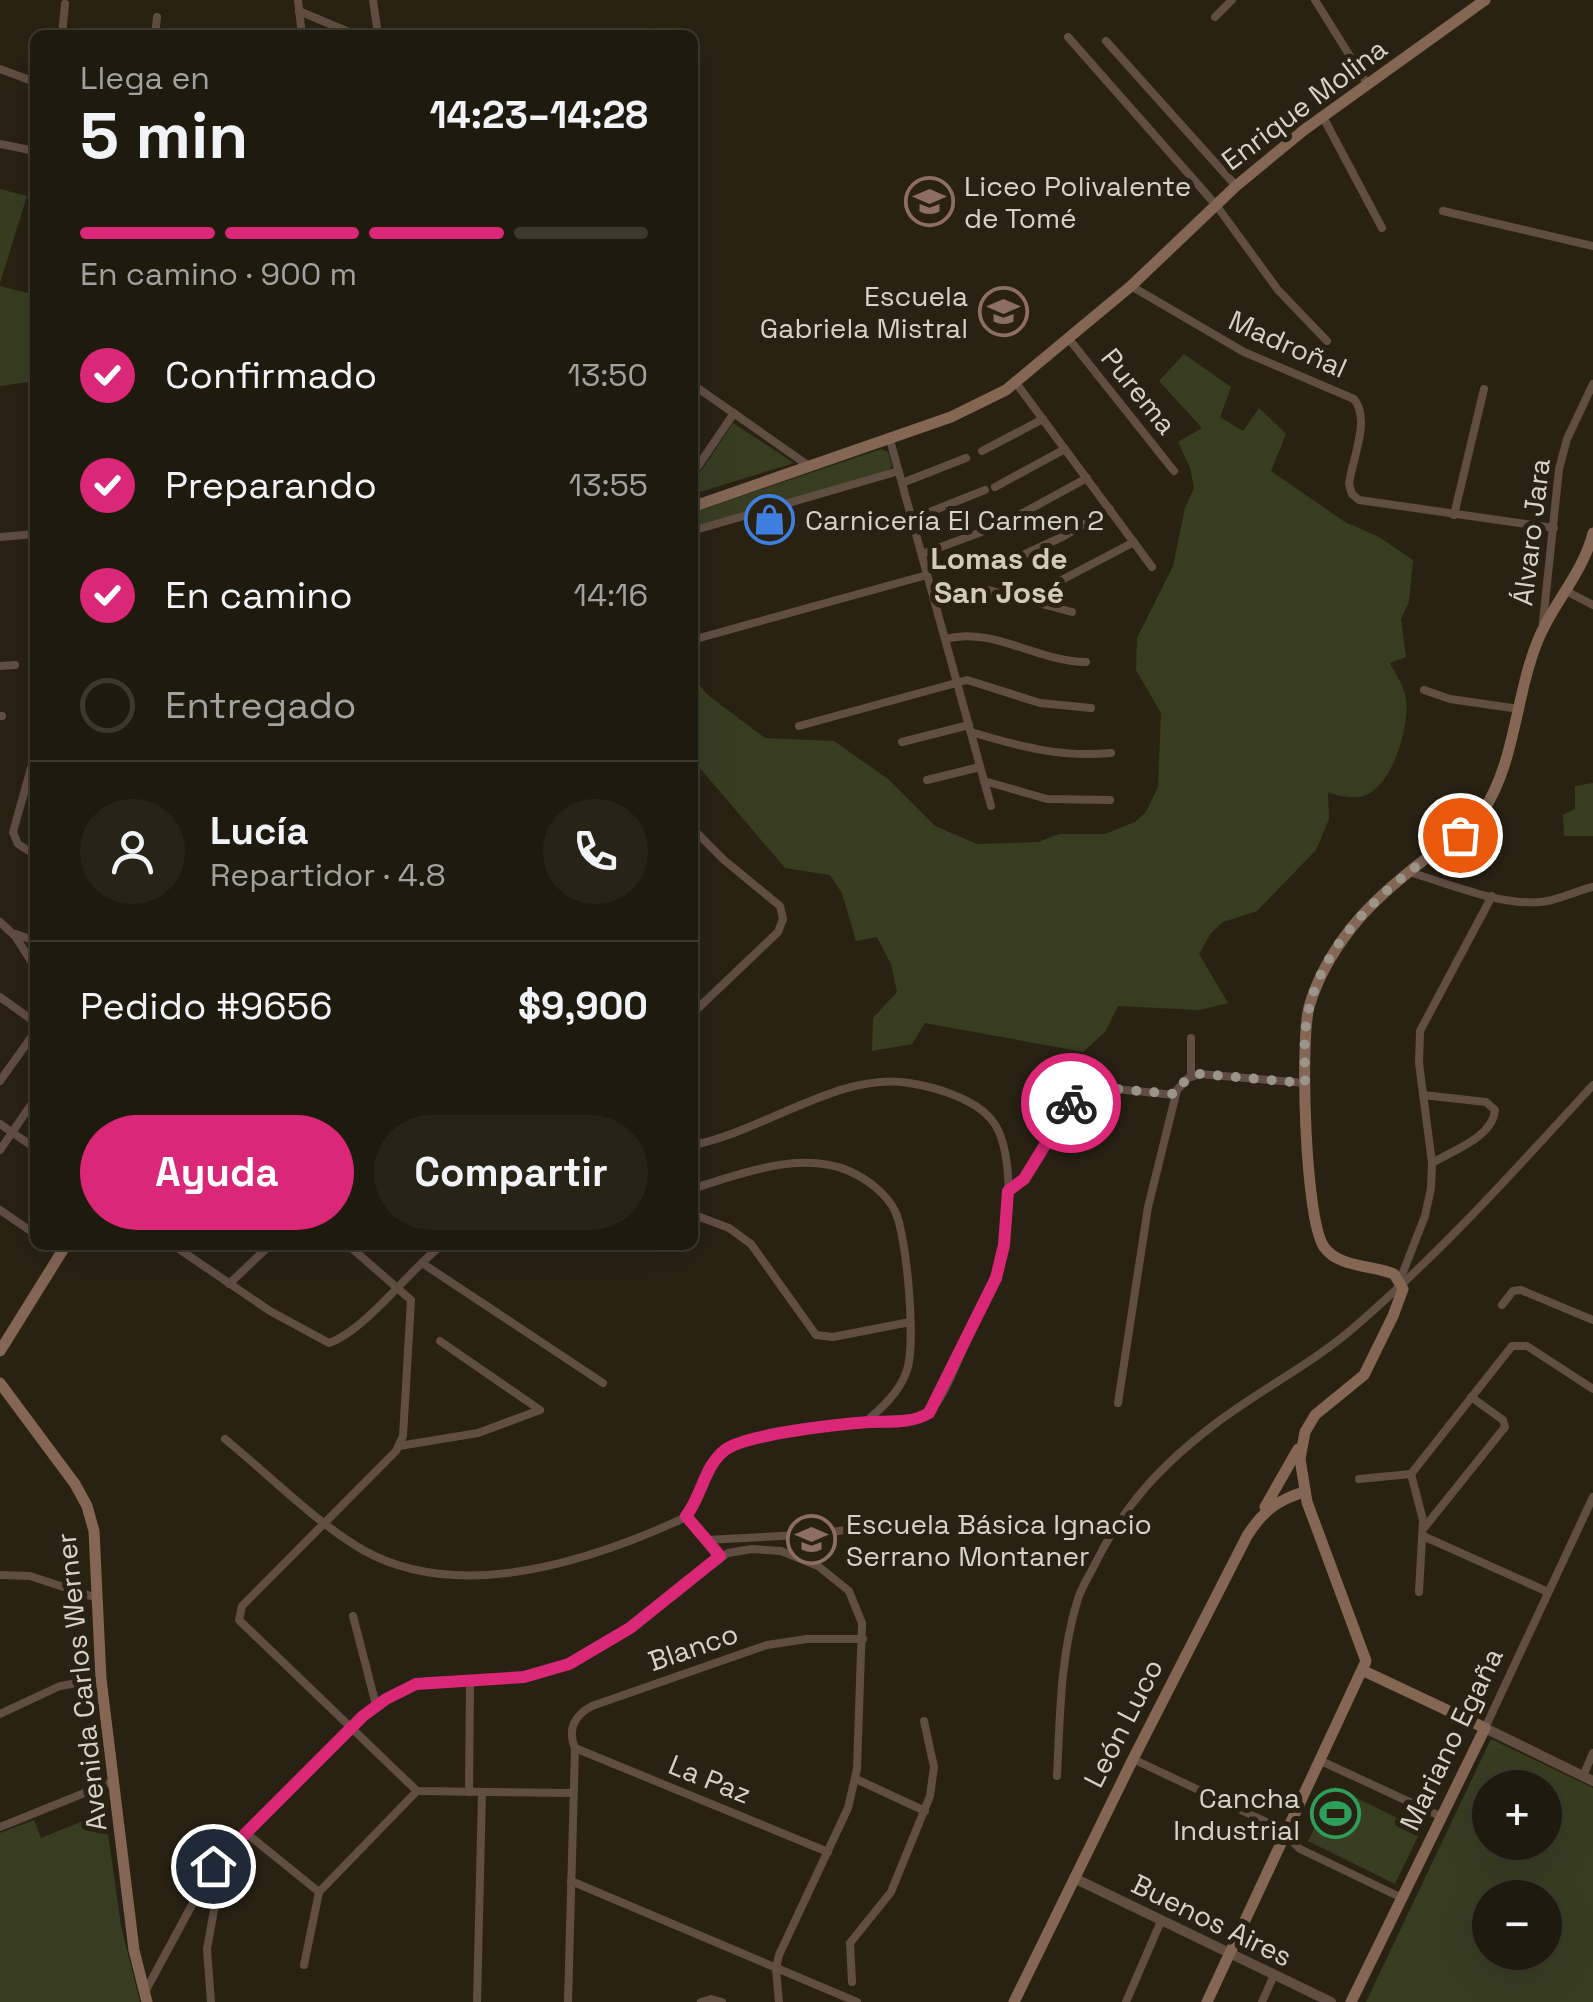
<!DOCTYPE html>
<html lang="es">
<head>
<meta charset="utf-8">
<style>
	body { margin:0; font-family:"Space Grotesk",sans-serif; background:#272317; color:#f1f3f6; height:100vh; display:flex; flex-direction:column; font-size:38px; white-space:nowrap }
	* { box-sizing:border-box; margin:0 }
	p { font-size:32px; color:#a1a19e }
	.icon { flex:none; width:55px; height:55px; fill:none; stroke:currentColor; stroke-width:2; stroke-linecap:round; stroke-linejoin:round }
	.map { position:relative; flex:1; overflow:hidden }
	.sheet { position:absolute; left:30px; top:30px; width:668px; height:1220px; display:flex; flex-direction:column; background:#1f1a0e; border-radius:15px; box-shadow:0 10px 40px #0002,0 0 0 2px #3c382e }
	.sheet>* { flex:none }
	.tools { position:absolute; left:1472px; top:1770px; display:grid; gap:20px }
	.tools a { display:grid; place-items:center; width:90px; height:90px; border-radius:50%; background:#1f1a0e; box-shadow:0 10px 40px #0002,0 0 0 2px #3c382e; font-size:50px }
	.pin { position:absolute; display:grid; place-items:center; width:85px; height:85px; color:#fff; margin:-42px; border:5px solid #fff; border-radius:50%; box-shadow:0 2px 10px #0007 }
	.courier { position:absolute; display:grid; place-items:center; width:100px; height:100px; margin:-50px; border:8px solid #db2777; border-radius:50%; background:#fff; color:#222; box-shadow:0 2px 12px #0007 }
	.head em { font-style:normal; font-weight:800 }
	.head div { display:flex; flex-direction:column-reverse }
	.head { display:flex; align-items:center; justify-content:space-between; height:170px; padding:0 50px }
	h1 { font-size:65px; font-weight:800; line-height:75px }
	.bar { display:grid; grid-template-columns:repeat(4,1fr); gap:15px 10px; align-content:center; height:120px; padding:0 50px }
	.bar i { height:12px; border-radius:8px; background:#3c382e }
	.bar .active { background:#db2777 }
	.bar p { grid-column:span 4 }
	.line { display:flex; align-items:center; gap:25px; padding:0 50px; border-top:2px solid #3c382e }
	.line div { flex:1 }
	.round { display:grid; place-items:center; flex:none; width:105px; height:105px; border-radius:52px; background:#272317 }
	ol { padding:0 50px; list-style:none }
	li { display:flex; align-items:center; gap:30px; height:110px }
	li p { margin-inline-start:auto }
	li .icon { padding:10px; border-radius:50%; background:#db2777; color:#fff; stroke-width:4 }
	li:last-child { color:#a1a19e }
	li i { width:55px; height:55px; border:5px solid #3c382e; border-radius:50% }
	.button { display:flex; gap:20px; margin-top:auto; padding:20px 50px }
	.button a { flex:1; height:115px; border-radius:60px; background:#db2777; color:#fff; font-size:40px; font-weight:800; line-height:115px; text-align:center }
	.button a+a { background:#272317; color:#f1f3f6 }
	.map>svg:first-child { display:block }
	.green { fill:#383d22; fill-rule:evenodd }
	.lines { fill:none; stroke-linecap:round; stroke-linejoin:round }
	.minor { stroke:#614e43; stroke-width:8 }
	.tertiary { stroke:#614e43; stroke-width:10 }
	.secondary { stroke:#836654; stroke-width:11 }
	.done { stroke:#9a9489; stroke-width:10; stroke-dasharray:0 18 }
	.route { stroke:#db2777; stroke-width:12 }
	.labels { text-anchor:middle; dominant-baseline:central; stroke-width:10; stroke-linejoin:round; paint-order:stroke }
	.street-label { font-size:28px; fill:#d7d2c8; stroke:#292213 }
	.poi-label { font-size:28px; fill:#d7d2c8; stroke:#292213; text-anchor:start }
	.neighbourhood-label { font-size:30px; font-weight:bold; fill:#d3cab7; stroke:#292213 }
</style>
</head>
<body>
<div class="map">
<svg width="1593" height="2002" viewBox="0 0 1593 2002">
	<rect width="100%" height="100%" fill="#292213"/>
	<g class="green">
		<path d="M0,189l27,7 -27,87z"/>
		<path d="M0,286l35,9v86l-35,5z"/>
		<path d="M1184,354l47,33 -11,30 23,14 16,-23 27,26 -15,37 74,51 34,15 34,23 -4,42 -8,17 5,38 -16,6c5,11 15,24 16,36 4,26 -13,85 -40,96 -12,5 -28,1 -38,-3l1,27 -13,31 -59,61 -34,11 -12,11 -12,21 29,49 -28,7 -82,-4 -13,26 -22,20 -158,-29 -13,21 -40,7 1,-33 24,-26 -6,-28 -14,-27 -21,4 -14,-48 -12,-18 -45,-7 -92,-108v-82l16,18 56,42 69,3 54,38 47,47 42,18 61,-2 21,-8h46l30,-12 11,-10 12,-25 3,-74 -25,-43 1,-32 36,-72 12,-58 9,-20 -4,-20 -12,-26 24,-14 -43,-47z"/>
		<path d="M733,423l61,40 -101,31v-11z"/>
		<path d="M881,449l7,3 4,13 -3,6 -196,58 -1,-16z"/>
		<path d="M1593,783v53h-29l-1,-21 12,-6v-23z"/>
		<path d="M1491,1739l102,49v214h-227zM1490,1788h55v54h-55zM1490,1898h55v54h-55z"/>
		<path d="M1335,1787l86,43 -26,54 -87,-43z"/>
		<path d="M105,1812l16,114 19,76h-140v-169l34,-13 7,18z"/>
	</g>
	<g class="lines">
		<g class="minor">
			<path d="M298,0l4,35"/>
			<path d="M373,0l5,35"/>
			<path d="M1315,0l53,85"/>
			<path d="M299,11l57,24"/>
			<path d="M1215,17l17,-17"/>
			<path d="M62,35l3,-31"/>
			<path d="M155,35l2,-18"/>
			<path d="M1068,37l148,168 62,85 49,51"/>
			<path d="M1106,41l130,145"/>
			<path d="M0,69l35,13"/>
			<path d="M1323,117l59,111"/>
			<path d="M0,144l35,7"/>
			<path d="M1443,211l150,35"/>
			<path d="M1131,286l113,66 110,47c17,21 -2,60 -5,85l3,10 7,6 195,28"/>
			<path d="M1069,339l105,132"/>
			<path d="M1016,383l136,184"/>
			<path d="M692,384l117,82"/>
			<path d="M890,440l101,366"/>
			<path d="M982,451l61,-32"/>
			<path d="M692,475l42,-62"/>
			<path d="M902,483l64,-25"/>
			<path d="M995,487l70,-38"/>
			<path d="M1021,514l66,-36"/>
			<path d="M1454,515l30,-126"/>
			<path d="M912,519l73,-29"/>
			<path d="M692,531l207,-60"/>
			<path d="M33,534l2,31"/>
			<path d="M0,537l35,-3"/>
			<path d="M922,554l70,-26"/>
			<path d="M1010,561l54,-25 46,-27"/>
			<path d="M1056,583l78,-41"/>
			<path d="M1566,591l27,14"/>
			<path d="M932,592l49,-4 91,24"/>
			<path d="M1543,622l16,-153 8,-30 26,-55"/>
			<path d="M945,639c48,-13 93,23 141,23"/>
			<path d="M692,640l235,-65"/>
			<path d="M0,666l15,-1"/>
			<path d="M1424,690l26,9 69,10"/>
			<path d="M0,716h2"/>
			<path d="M799,726l168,-46 73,23 51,5"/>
			<path d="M971,732c47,14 90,26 140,21"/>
			<path d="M902,742l67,-17"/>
			<path d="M35,754l-22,78 5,12 17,11"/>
			<path d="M927,780l53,-13"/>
			<path d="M984,781l63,18 63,1"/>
			<path d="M692,828l32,32 56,46 3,13 -5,13 -86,82"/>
			<path d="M1409,872c41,12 88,33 131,30 18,-1 35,-11 53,-15"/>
			<path d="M0,922l15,14 20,31"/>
			<path d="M16,934l19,7"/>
			<path d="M0,997l35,25"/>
			<path d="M1191,1077v-39"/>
			<path d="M0,1081l35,-49"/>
			<path d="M1423,1095l63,7 9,8c-2,27 -43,41 -63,53"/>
			<path d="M0,1124l35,24"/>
			<path d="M0,1150l35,-51"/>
			<path d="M692,1189c47,-15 109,-39 157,-18 18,8 37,22 46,40 12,25 21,132 12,159 -7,22 -26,39 -43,53"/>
			<path d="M1007,1191l17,-12 58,-88 14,-4 79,8"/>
			<path d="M0,1210l35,24"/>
			<path d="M692,1214l37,14 22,16 65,91 17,2 77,-15"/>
			<path d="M173,1245l97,66 59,32c36,-12 81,-74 113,-98"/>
			<path d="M348,1245l63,55 -8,136 -7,15 -154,155 -3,14 178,171 156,2"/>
			<path d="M422,1263l181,120"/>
			<path d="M1400,1280l25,-64 6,-28 1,-25 -13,-100 1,-32 72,-135"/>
			<path d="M229,1284l41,-39"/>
			<path d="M1502,1305l11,-14 8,-1 72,30"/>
			<path d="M440,1341l100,69"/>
			<path d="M1118,1403l30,-196 29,-117 11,-12 12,-4 105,9"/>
			<path d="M225,1439c43,35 90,83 138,111 96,54 227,11 319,-31 21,-18 21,-52 44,-69 21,-16 111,-26 140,-28 18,-1 44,4 60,-7 16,-11 31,-54 40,-72 11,-25 26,-51 34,-76 10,-35 16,-119 -9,-148 -18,-21 -56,-32 -82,-36 -69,-12 -148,50 -217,62"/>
			<path d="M399,1446l79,-13 62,-23"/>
			<path d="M1411,1474l12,46 -4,72"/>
			<path d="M1359,1479l52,-5 101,-128h15l66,43"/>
			<path d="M686,1516l34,40"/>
			<path d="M1424,1528l81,-101 -2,-7 -32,-23"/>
			<path d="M1423,1536l125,56"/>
			<path d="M706,1540l113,-6 78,-12"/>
			<path d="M0,1575l30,1 67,22"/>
			<path d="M353,1616l23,89"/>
			<path d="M0,1714l60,-28 41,-7"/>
			<path d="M1485,1728l108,-231"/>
			<path d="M575,1748l253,104"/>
			<path d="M1133,1759l146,69 21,21 102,49"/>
			<path d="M1321,1761l121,56"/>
			<path d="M1057,1776c3,-58 3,-118 20,-174 3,-12 10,-23 16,-34 30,-62 67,-102 122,-144 46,-35 99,-61 143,-100 85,-74 159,-156 235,-239"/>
			<path d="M1583,1776l10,-23"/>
			<path d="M856,1779l69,32"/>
			<path d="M469,1792l1,-111"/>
			<path d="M0,1827l114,-46"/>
			<path d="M246,1833l73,59"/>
			<path d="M571,1881l286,121"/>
			<path d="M304,1965l15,-73 98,-101"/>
			<path d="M852,1982l-2,-39 41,-51 39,-96 4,-29 -10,-46"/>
			<path d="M146,1990l67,-124 163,-161 25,-15 25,-9 82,-2 52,-11 56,-31 70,-56 42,-28 24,-4 29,2 37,15 31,25 13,32 -5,146 -9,39 -69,147 -3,14 3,33"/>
			<path d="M211,2002l-4,-53 16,-89"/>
			<path d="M477,2002l5,-210"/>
			<path d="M568,2002l7,-254c-8,-19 0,-33 17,-42l175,-61 40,-6h56"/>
			<path d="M701,2002l10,-3 11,3"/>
			<path d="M1126,2002l35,-81"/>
			<path d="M1262,2002l12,-27"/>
		</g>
		<g class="tertiary">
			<path d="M1485,1728l108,53"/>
			<path d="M1074,1878l257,124"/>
		</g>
		<g class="secondary">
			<path d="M692,507l259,-90 55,-27 125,-104 105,-100 68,-56 181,-130"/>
			<path d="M0,1351l66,-106"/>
			<path d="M0,1383l75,101 12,22 7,25 7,148 33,271 13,52"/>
			<path d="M1265,1507l33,-58"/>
			<path d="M1014,2002l119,-243 114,-223c15,-24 30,-36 57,-44"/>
			<path d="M1207,2002l159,-341 -59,-159 -7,-43 5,-27 10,-17 49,-40 29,-59 10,-27 -9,-15c-21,-9 -55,-6 -70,-27 -19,-27 -24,-205 -15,-240 8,-28 25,-57 43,-80 20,-25 46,-47 72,-67 19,-15 44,-26 58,-47 34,-51 33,-117 56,-173 15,-37 45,-67 55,-107"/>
			<path d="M1351,2002l134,-274 -121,-57"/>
		</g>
	</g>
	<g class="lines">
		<path class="done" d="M1071,1103l11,-13 9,-3 85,7 8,-12 16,-8 105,9c0,-23 -2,-47 3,-70 16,-79 89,-135 152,-178"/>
		<path class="route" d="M213,1866l150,-150 23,-17 30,-15 108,-7 45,-13 61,-36 90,-72 -34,-40c16,-20 18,-50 39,-66 21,-16 115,-26 144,-28 20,-1 42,2 60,-9l67,-135 8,-33 4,-54 16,-12 47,-76"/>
	</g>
	<defs>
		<symbol id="school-ring" viewBox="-11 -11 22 22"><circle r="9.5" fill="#292213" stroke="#8d6e63" stroke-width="1.5"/><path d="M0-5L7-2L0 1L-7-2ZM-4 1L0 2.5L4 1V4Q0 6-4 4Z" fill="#8d6e63"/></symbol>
		<symbol id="shop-ring" viewBox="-11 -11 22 22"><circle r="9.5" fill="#292213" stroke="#3f7fe0" stroke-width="1.5"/><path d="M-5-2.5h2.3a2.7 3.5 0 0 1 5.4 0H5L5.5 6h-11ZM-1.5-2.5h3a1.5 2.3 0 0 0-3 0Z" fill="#3f7fe0"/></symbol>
		<symbol id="stadium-ring" viewBox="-11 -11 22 22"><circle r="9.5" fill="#292213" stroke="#2e9e5b" stroke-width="1.5"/><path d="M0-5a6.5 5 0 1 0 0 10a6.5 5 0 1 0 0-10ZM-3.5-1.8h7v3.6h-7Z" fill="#2e9e5b"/></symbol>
	</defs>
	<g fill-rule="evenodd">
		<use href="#school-ring" x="902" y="174" width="55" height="55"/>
		<use href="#school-ring" x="976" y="284" width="55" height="55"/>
		<use href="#shop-ring" x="742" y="492" width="55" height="55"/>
		<use href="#school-ring" x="784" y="1512" width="55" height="55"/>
		<use href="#stadium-ring" x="1308" y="1786" width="55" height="55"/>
	</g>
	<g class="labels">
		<g class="street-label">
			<text transform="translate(1304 104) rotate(-37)">Enrique Molina</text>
			<text transform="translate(1288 344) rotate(24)">Madroñal</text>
			<text transform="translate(1139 391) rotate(51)">Purema</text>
			<text transform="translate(1531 532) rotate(-83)">Álvaro Jara</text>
			<text transform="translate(693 1647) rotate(-19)">Blanco</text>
			<text transform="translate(81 1682) rotate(-96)">Avenida Carlos Werner</text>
			<text transform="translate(1123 1723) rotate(-63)">León Luco</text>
			<text transform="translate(1451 1739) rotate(-64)">Mariano Egaña</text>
			<text transform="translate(710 1779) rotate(22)">La Paz</text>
			<text transform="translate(1212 1920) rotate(26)">Buenos Aires</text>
		</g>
		<g class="poi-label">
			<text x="964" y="186">Liceo Polivalente<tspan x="964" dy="32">de Tomé</tspan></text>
			<text x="968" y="296" text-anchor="end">Escuela<tspan x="968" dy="32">Gabriela Mistral</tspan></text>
			<text x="805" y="520">Carnicería El Carmen 2</text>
			<text x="846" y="1524">Escuela Básica Ignacio<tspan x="846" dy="32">Serrano Montaner</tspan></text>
			<text x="1300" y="1798" text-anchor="end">Cancha<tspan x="1300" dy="32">Industrial</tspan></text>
		</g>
		<g class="neighbourhood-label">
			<text x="999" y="558">Lomas de<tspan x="999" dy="34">San José</tspan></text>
		</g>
	</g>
</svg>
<div class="tools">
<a>+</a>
<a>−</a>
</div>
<div class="pin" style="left:1460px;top:835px;background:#ea580c"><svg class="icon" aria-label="bag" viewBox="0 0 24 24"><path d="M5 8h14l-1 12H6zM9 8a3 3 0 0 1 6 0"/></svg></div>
<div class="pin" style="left:213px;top:1866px;background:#1f2937"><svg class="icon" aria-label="home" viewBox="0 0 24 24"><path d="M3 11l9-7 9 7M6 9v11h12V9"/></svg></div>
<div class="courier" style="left:1071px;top:1103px"><svg class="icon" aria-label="bike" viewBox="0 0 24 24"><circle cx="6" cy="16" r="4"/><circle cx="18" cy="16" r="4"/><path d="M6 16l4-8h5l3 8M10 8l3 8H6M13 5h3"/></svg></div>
<section class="sheet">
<div class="head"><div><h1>5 min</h1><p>Llega en</p></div><em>14:23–14:28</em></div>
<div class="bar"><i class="active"></i><i class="active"></i><i class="active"></i><i></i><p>En camino · 900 m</p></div>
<ol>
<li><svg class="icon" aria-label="check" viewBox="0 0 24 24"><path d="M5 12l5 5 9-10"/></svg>Confirmado<p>13:50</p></li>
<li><svg class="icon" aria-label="check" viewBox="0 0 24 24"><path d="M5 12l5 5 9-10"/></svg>Preparando<p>13:55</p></li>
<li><svg class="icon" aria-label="check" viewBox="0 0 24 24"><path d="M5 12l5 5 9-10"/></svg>En camino<p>14:16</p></li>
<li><i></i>Entregado</li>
</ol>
<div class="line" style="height:180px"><a class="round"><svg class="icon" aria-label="person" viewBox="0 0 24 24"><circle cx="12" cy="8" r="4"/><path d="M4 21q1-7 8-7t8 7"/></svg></a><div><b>Lucía</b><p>Repartidor · 4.8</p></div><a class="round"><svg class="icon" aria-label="phone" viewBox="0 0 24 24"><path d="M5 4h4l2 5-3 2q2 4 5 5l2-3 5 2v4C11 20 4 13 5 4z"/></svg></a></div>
<div class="line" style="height:130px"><div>Pedido #9656</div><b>$9,900</b></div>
<div class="button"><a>Ayuda</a><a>Compartir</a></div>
</section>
</div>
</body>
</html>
